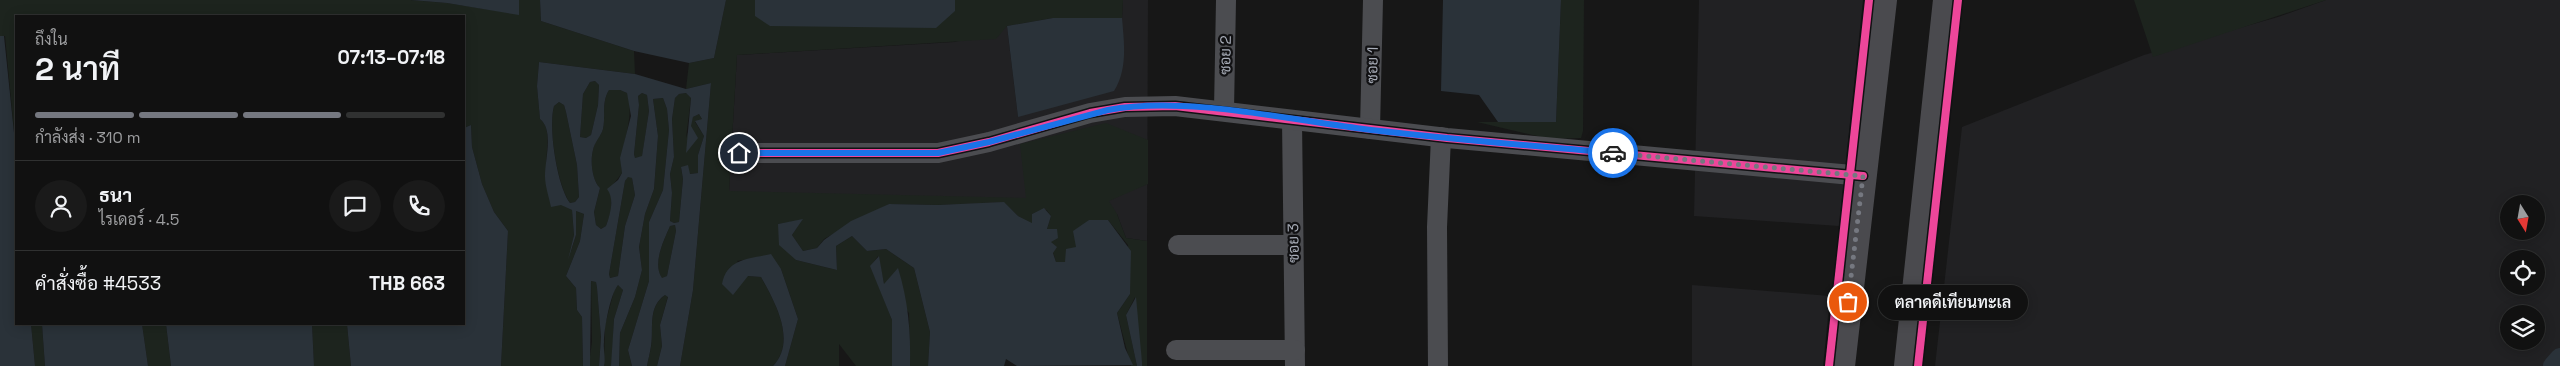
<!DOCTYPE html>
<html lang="th">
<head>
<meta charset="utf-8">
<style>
	body { margin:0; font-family:"Space Grotesk",Sarabun,sans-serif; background:#1a1a1a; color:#f1f3f6; height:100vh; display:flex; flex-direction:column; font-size:19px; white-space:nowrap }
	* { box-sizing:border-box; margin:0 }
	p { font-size:16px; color:#9c9d9f }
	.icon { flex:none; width:28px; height:28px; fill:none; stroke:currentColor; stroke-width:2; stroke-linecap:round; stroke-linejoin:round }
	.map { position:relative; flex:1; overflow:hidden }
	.panel { position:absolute; left:15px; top:15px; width:450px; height:310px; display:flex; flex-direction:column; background:#111; border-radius:0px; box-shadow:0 2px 12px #0003,0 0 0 1px #303131 }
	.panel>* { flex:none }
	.needle { width:32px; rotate:169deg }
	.fabs { position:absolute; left:2500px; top:195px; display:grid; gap:10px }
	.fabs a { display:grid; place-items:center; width:45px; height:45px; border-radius:50%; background:#111; box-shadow:0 2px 12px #0003,0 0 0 1px #303131; font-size:25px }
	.pin { position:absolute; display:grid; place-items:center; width:42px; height:42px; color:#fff; margin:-21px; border:2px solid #fff; border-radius:50%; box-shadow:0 1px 5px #0007 }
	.courier { position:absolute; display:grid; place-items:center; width:50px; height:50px; margin:-25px; border:4px solid #1a73e8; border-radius:50%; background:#fff; color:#222; box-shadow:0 1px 6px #0007 }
	.bubble { position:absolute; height:35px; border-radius:18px; background:#111; box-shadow:0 2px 12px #0003,0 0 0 1px #303131; font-size:16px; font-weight:600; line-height:35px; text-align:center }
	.headline em { font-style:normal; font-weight:600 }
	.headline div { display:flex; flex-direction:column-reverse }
	.headline { display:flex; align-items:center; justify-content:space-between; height:85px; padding:0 20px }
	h1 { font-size:32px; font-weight:600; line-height:38px }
	.bar { display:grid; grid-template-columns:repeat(4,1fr); gap:8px 5px; align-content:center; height:60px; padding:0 20px }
	.bar i { height:6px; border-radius:4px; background:#303131 }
	.bar .selected { background:#757880 }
	.bar p { grid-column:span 4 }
	.line { display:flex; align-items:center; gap:12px; padding:0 20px; border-top:1px solid #303131 }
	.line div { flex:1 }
	.round { display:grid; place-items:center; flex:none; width:52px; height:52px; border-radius:26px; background:#1a1a1a }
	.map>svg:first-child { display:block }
	.built { fill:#212123; fill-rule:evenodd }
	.green { fill:#1d241e }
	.water { fill:#2a3239; fill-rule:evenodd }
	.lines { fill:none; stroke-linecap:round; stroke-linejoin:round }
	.canal { stroke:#2a3239; stroke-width:20 }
	.minor { stroke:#4b4c50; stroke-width:20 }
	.secondary { stroke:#4a4a4e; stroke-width:28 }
	.cycleway-casing { stroke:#111113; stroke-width:11 }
	.cycleway { stroke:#ed469a; stroke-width:8 }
	.done { stroke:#757880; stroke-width:5; stroke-dasharray:0 9 }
	.route { stroke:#1a73e8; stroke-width:6 }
	.labels { text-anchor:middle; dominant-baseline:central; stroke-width:4.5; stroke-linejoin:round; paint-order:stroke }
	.street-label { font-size:15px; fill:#a8adb8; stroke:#111113 }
</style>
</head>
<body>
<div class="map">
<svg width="2560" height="366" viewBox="0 0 2560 366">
	<rect width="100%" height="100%" fill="#171717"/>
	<g class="built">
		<path d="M1123,0h25l-1,241 -21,-3 -9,-24 -388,-22 8,-137 218,-13 52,-16 11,91 104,-99z"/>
		<path d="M1699,0h164l-24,226 -145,-10z"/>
		<path d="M2326,0h234v366h-625l27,-239 182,-72 134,-38zM2509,204h27v27h-27zM2509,259h27v27h-27zM2509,314h27v27h-27z"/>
		<path d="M1692,285l138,11 -7,70h-131z"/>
	</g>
	<g class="green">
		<path d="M0,0h411l36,3 72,11v-14h21l1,21 93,30 1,23 -96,-12 -2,24 3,33c22,17 -16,68 32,91l2,25 -3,16 5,-16v-24l8,3 -4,27 -14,35 10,12 1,22 5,7 1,49h-82l7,-135 -14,-19 -12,-28 -10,-37 -1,-22 -7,3v-112h-448v136l-11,-116h-5z"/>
		<path d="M726,0h29v16l200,-5v-11h168l-1,18h-69l-46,8 -11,13 -259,16 -8,136 297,7 -6,-54 86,-21 42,17v44l-39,17 8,13 9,24 21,3v125h-5l-7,-69 -9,18 11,51h-6l-14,-53 13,-19 -2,-49 -20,-25h-19l-13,28 -11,15 -9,-1 -6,-20 7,-12 -10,-1 4,-13 -6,-8 -13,6 1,10 -15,-8 -15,-14 -65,3 -49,-1 -65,35 -7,9 -14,3 -11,-16 10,-15 -24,4 18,36 41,10 -1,-24 16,-10 15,15 19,-2 28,19 16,64 -2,34h-18l-1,-53 -25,-29 -6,-28 -7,10 21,54v46h-36l-17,-22v22h-54l13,-47 -17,-50 -31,-10 -13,2 11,15 13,1c14,25 36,64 12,89h-93l13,-76 18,-207 -25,6 3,-26 25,-5z"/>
		<path d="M1561,0h23l-1,131 -2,7 -31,1 -73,-17h79z"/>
		<path d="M2134,0h192l-173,57z"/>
		<path d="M595,81l4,4 -1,20 -7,30 -5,3 -6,-1 3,-43 7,-12z"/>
		<path d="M609,90h11l7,3c9,27 -8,52 -5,80l-10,13 -1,26 -5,14 -5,3 -5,-4 -2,-13 6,-24c-8,-8 -10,-27 -7,-38 1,-8 8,-14 10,-21 3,-14 -2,-26 6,-39z"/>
		<path d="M642,93l5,2 2,16 -7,46 -7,1 -1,-4 5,-49 -1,-9z"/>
		<path d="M686,93l5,5 -5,40 7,-21 6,-3 3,5 -7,3 9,14 -6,19v18l-8,1 -9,-6 2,11 -4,43 -5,1 -4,-2 2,-28 -2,-19 4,-17 -2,-38 3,-21 4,-4z"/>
		<path d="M663,98l4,11 2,21 -6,60 -14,32v59l-21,69 4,16h-13l1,-33 15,-36 7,-27 -3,-23 6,-33 9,-25 4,-53 -5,-37z"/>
		<path d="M559,102l5,3 2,7 11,53 2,32 -4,5 -5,1c-13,-18 -22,-76 -16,-97z"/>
		<path d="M628,176l4,2 3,17 -10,31 -7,50 -8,2 -1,-4 16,-93z"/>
		<path d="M675,225l1,6 -9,45 -5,3c-10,-15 2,-39 8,-53z"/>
		<path d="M591,281l5,1 1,6 4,49 -2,29h-9l-1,-3 3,-21z"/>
		<path d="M618,285l5,5 -9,29 -2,42 -1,5h-7l1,-41 9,-34z"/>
		<path d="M665,295l3,1 -8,29 2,21 -5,20h-10c1,-6 3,-13 4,-19 3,-19 -4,-39 14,-52z"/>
		<path d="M31,324h11l3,42h-10z"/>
		<path d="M142,324h24l5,42h-23z"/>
		<path d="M312,324h35l4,42h-37z"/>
	</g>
	<g class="water">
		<path d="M411,0h108v15l-72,-12z"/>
		<path d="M540,0h186l-12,58 -25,5 -55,-12 -93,-30z"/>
		<path d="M755,0h200v11l-19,17 -166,-2 -15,-10z"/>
		<path d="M1443,0h118l-5,122h-58l-19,-27 -38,-4z"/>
		<path d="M1053,18h69c2,24 6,51 -8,73l-96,26 -11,-91z"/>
		<path d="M0,36h4l12,116v172h15l4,42h-35z"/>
		<path d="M539,62l96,12 51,15 25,-6 -18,207 -13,76h-23l5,-20 -2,-21 8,-28 -3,-2c-18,12 -11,34 -14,51 -1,7 -3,14 -4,20h-15l-4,-16 21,-69v-59l14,-32 6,-60 -2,-21 -4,-11 -10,1 5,37 -4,53 -9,25 -6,33 3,23 -7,27 -15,36 -1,33h-8l3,-47 9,-29 -5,-5c-8,10 -14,44 -14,57 -1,8 2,16 0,24h-5l2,-29 -4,-49 -1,-6 -5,-1 -1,85h-7l-1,-49 -5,-7 -1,-22 -10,-12 14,-35 4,-27 -8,-3v24l-8,25 6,-25 -2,-25 -11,-5 -10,2c-2,-10 -6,-21 -6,-31 0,-17 9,-46 -5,-57l-3,-33zM595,81l4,4 -1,20 -7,30 -5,3 -6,-1 3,-43 7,-12zM609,90h11l7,3 4,23 -11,42 2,15 -4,7 -11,9c8,10 3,26 -1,37l-5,3 -5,-4 -2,-13 6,-24c-8,-8 -10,-27 -7,-38 1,-7 8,-14 10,-21 3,-14 -2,-26 6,-39zM642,93l5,2 2,16 -7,45 -7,2 -1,-4 5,-49 -1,-9zM686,93l5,5 -5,55 12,-15 -7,-12 2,-9 6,-3 3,5 -7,2 9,15 -6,19v18l-8,1 -2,-9 -7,2 2,12 -4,43 -5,1 -4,-2 2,-28 -2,-19 4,-17 -2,-38 3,-21 4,-4zM559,102l5,3 2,7 11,53 2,32 -4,5 -5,1c-13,-17 -22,-76 -16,-97zM628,177l4,1 3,17 -10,31 -7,50 -8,2 -1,-4 16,-93zM675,225l1,6 -9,45 -5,2c-10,-14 2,-38 8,-52z"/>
		<path d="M471,125l1,22 10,37 12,28 14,19 -7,135h-150l-4,-42h117v-196z"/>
		<path d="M1004,202l14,14 14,7v-9l12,-6 7,8 -4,13h10l1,9 -7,4 6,5 -4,6 3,9h9l1,-13 10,-2 -3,-16 16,-11h19l23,31 -1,43 -13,19 8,35 8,17 -116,1 -11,-7 -2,7h-76l2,-34 -16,-64 -28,-19 -19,2 -15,-15 -16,10 1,24 -41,-10 -17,-15 -1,-21 25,-5 -11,16 11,16 14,-3 7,-8 27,-19 38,-17 49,1z"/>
		<path d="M771,254l10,15 17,50 -13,47h-12c24,-25 2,-64 -12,-89l-13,-1 -15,19 -11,-11c5,-26 27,-25 49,-30z"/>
		<path d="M879,256l5,28 14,-16c10,32 13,64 12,98h-18v-46l-22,-54z"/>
		<path d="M1136,297l6,65v4h-5l-11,-51z"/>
		<path d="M42,324h100l6,42h-103z"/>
		<path d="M166,324h146l2,42h-143z"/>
	</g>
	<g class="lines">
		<path class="canal" d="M2553,366l7,-8"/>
		<g class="minor">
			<path d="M1224,110l2,-110"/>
			<path d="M1292,120l3,246"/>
			<path d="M1370,129l3,-129"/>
			<path d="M739,153h199l51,-11 101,-29 35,-6 50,-1 272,32 416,38"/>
			<path d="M1178,245h114"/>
			<path d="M1176,350h119"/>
			<path d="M1438,366l-1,-139 4,-90"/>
		</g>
		<g class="secondary">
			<path d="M1841,366l42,-366"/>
			<path d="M1908,366l39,-366"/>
		</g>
		<defs>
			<g id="cycleway">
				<path d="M739,153h199l51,-11 101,-29 35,-6 50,-1 272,32 416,38"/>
				<path d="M1829,366l40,-366"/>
				<path d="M1918,366l40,-366"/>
			</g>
		</defs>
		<use href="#cycleway" class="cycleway-casing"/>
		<use href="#cycleway" class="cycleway"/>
	</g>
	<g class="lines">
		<path class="done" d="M1613,153l250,23 -15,126"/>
		<path class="route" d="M739,153h199l51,-11 119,-32c73,-14 173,8 248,18 86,11 171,17 257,25"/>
	</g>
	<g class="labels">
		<g class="street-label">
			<text transform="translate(1225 55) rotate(-89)">ซอย 2</text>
			<text transform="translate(1372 65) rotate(-89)">ซอย 1</text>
			<text transform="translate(1293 243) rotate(-91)">ซอย 3</text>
		</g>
	</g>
</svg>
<div class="fabs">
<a><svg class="needle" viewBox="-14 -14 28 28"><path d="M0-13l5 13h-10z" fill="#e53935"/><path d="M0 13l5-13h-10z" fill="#9c9d9f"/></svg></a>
<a><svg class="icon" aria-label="locate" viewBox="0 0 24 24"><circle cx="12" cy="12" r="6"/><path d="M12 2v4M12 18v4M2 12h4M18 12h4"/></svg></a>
<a><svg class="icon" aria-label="layers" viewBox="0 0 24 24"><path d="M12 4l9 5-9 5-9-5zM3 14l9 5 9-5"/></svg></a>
</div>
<div class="pin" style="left:1848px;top:302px;background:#ea580c"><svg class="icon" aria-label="bag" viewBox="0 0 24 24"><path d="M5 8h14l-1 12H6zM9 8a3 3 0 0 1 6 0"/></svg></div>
<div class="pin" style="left:739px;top:153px;background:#1f2937"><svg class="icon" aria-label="home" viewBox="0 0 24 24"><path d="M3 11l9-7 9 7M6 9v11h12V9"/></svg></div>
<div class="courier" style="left:1613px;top:153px"><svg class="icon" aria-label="car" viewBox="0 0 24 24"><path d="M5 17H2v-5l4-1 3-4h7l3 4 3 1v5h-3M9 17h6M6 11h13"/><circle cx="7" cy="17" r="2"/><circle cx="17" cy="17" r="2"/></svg></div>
<div class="bubble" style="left:1878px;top:285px;width:150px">ตลาดดีเทียนทะเล</div>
<section class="panel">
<div class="headline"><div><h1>2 นาที</h1><p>ถึงใน</p></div><em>07:13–07:18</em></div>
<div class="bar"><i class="selected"></i><i class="selected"></i><i class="selected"></i><i></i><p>กำลังส่ง · 310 m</p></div>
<div class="line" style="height:90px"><a class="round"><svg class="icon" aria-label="person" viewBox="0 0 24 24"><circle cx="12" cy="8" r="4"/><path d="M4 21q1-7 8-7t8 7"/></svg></a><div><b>ธนา</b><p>ไรเดอร์ · 4.5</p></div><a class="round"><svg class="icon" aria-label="chat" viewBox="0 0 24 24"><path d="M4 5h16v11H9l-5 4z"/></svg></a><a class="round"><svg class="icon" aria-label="phone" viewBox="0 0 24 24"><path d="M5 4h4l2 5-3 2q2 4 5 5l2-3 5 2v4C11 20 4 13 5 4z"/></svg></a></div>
<div class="line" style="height:65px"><div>คำสั่งซื้อ #4533</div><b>THB 663</b></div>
</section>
</div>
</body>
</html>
